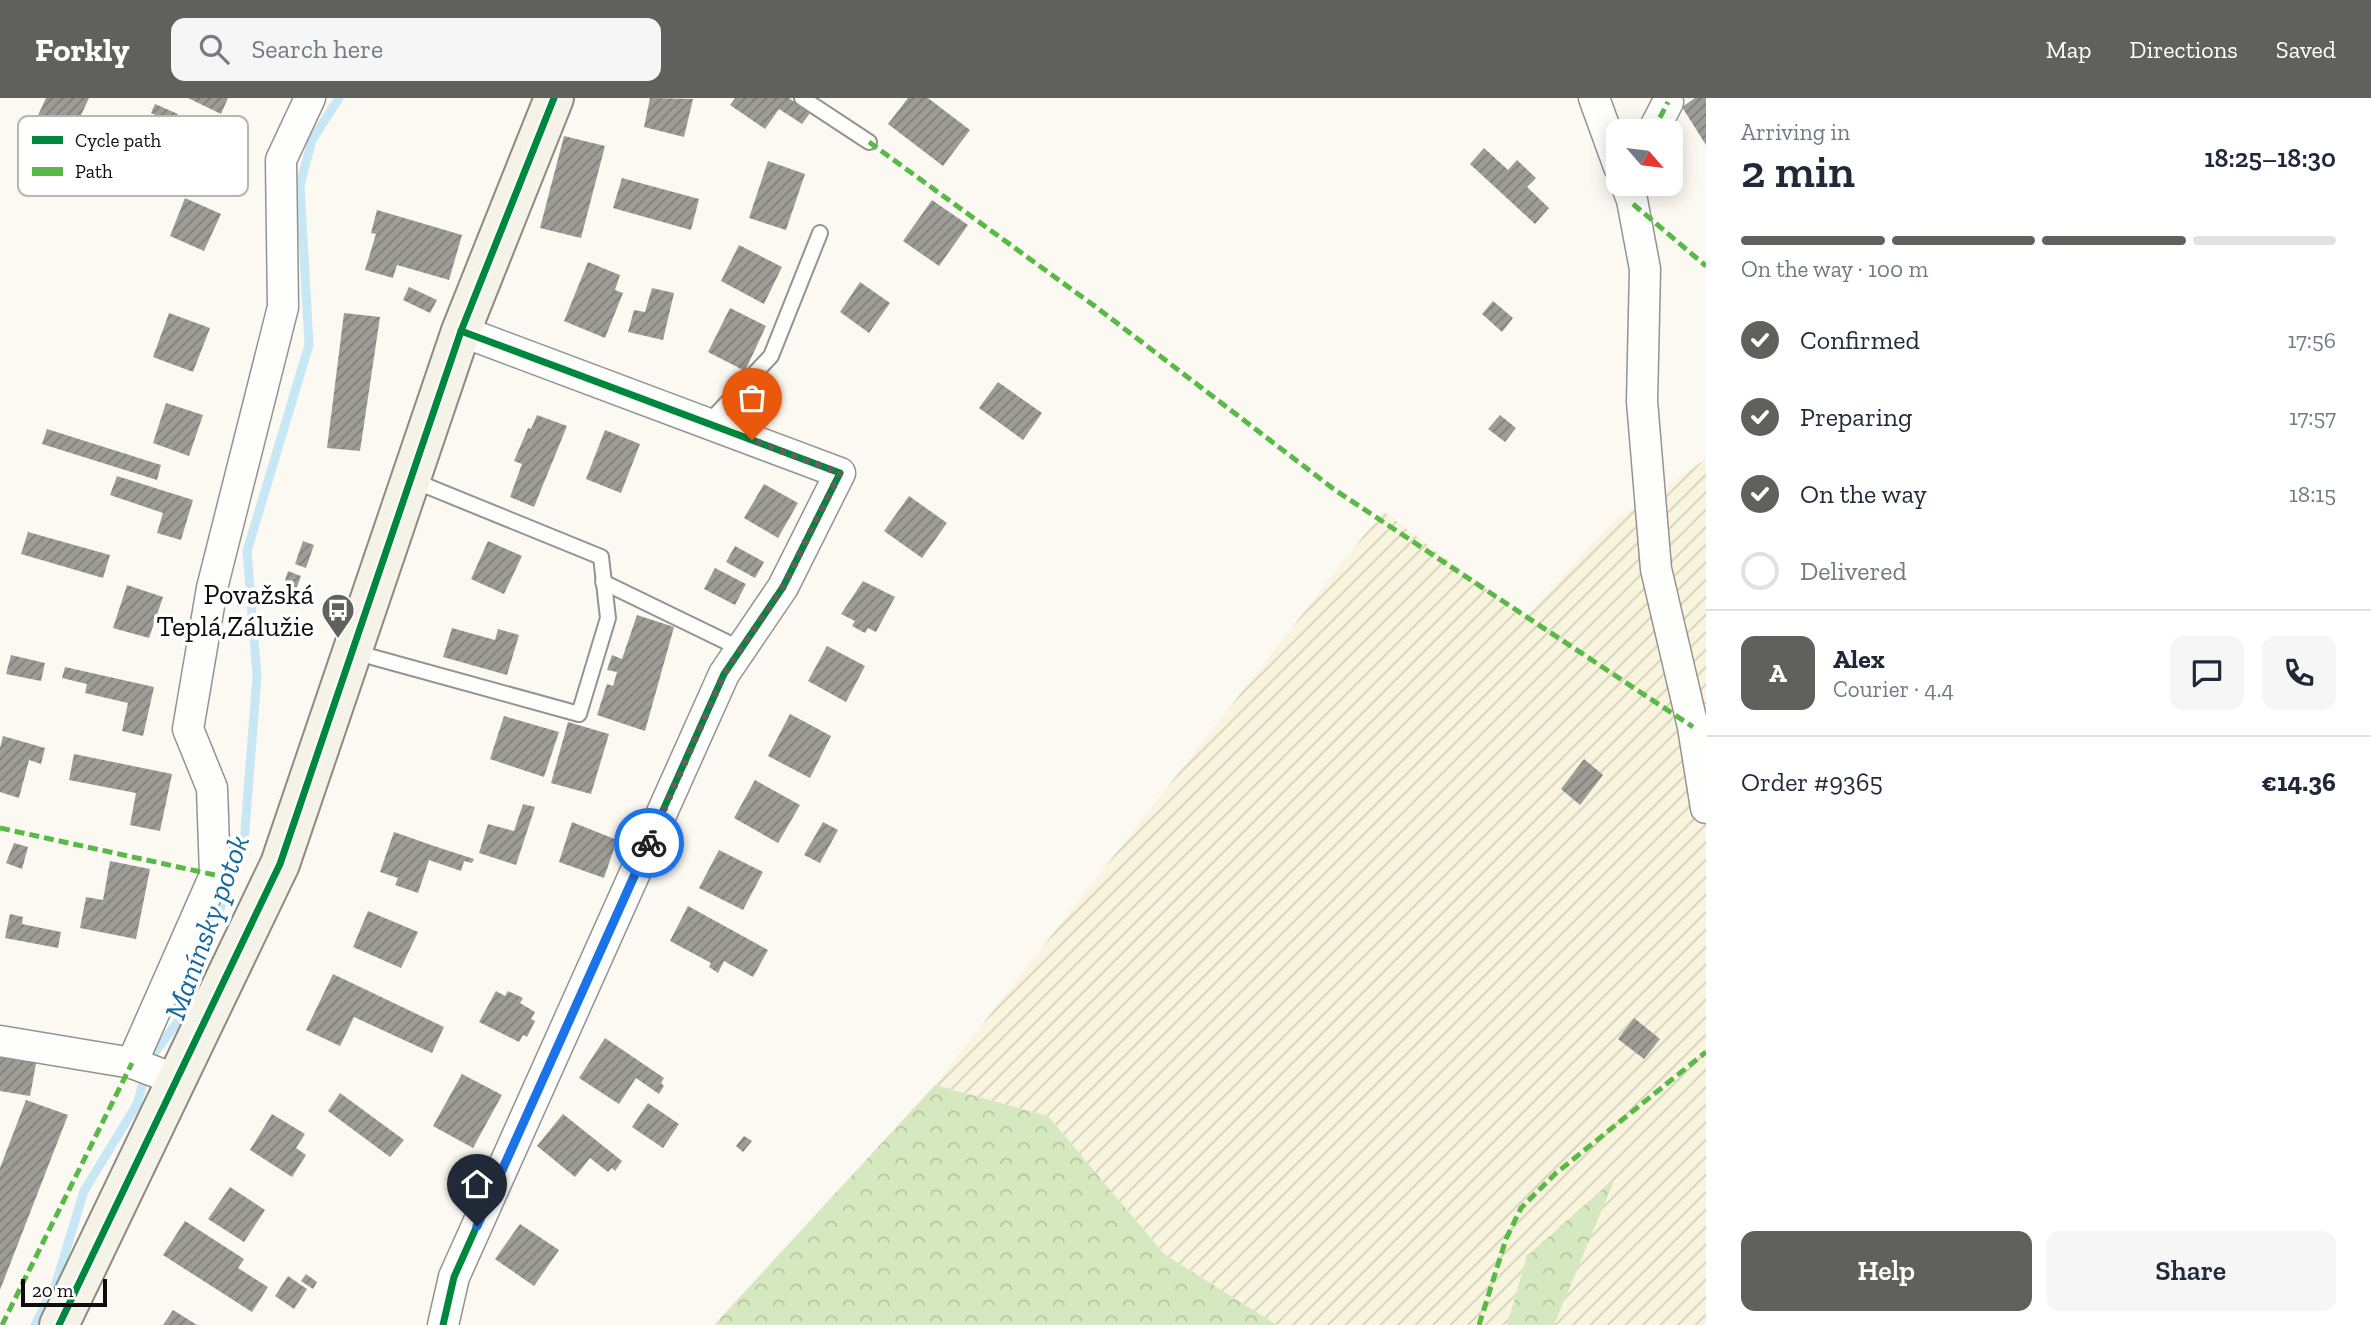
<!DOCTYPE html>
<html lang="en">
<head>
<meta charset="utf-8">
<style>
	body { margin:0; font-family:"Zilla Slab",serif; background:#f6f6f7; color:#1f2937; height:100vh; display:flex; flex-direction:column; font-size:26px; white-space:nowrap }
	* { box-sizing:border-box; margin:0 }
	p { font-size:23px; color:#747a83 }
	.icon { flex:none; width:38px; height:38px; fill:none; stroke:currentColor; stroke-width:2; stroke-linecap:round; stroke-linejoin:round }
	.map { position:relative; flex:1; overflow:hidden }
	.details { display:flex; flex-direction:column; background:#fff; width:665px }
	.details>* { flex:none }
	.needle { width:46px; rotate:118deg }
	.controls { position:absolute; left:1606px; top:21px; display:grid; gap:14px }
	.controls a { display:grid; place-items:center; width:77px; height:77px; border-radius:14px; background:#fff; box-shadow:0 4px 18px #0003; font-size:35px }
	.scale { position:absolute; left:21px; bottom:18px; width:86px; box-sizing:border-box; padding-left:7px; border:4px solid #0d0d0d; border-top:0; font-size:19px; line-height:24px; white-space:nowrap; color:#0d0d0d; -webkit-text-stroke:5px #fff; paint-order:stroke }
	.pin { position:absolute; display:grid; place-items:center; width:60px; height:60px; color:#fff; margin:-72px -30px; border-radius:50% 50% 50% 0; rotate:-45deg; box-shadow:0 0 7px #0007 }
	.pin .icon { rotate:45deg }
	.courier { position:absolute; display:grid; place-items:center; width:70px; height:70px; margin:-35px; border:5px solid #1a73e8; border-radius:50%; background:#fff; color:#222; box-shadow:0 2px 9px #0007 }
	.overview em { font-style:normal; font-weight:600 }
	.overview div { display:flex; flex-direction:column-reverse }
	.overview { display:flex; align-items:center; justify-content:space-between; height:119px; padding:0 35px }
	h1 { font-size:46px; font-weight:600; line-height:52px }
	.bar { display:grid; grid-template-columns:repeat(4,1fr); gap:10px 7px; align-content:center; height:84px; padding:0 35px }
	.bar i { height:9px; border-radius:5px; background:#e0e1e3 }
	.bar .current { background:#60605d }
	.bar p { grid-column:span 4 }
	.line { display:flex; align-items:center; gap:18px; padding:0 35px; border-top:2px solid #e0e1e3 }
	.line div { flex:1 }
	.round { display:grid; place-items:center; flex:none; width:74px; height:74px; border-radius:14px; background:#f6f6f7 }
	ol { padding:0 35px; list-style:none }
	li { display:flex; align-items:center; gap:21px; height:77px }
	li p { margin-inline-start:auto }
	li .icon { padding:7px; border-radius:50%; background:#60605d; color:#fff; stroke-width:4 }
	li:last-child { color:#747a83 }
	li i { width:38px; height:38px; border:4px solid #e0e1e3; border-radius:50% }
	.action { display:flex; gap:14px; margin-top:auto; padding:14px 35px }
	.action a { flex:1; height:80px; border-radius:14px; background:#60605d; color:#fff; font-size:28px; font-weight:600; line-height:80px; text-align:center }
	.action a+a { background:#f6f6f7; color:#1f2937 }
	header { display:flex; align-items:center; gap:42px; box-sizing:border-box; height:98px; padding:0 35px; background:#60605d; color:#fff }
	header strong { font-size:33px }
	nav { display:flex; gap:38px; margin-inline-start:auto; font-size:24px }
	.search { width:490px; height:63px; background:#f6f6f7; display:flex; align-items:center; gap:18px; box-sizing:border-box; padding:0 24px; border-radius:14px; color:#747a83; font-size:26px }
	main { display:flex; flex:1; min-height:0 }
	.map>svg:first-child { display:block }
	.farmland { fill:url(#farmland-furrows) }
	.forest { fill:url(#forest-crowns) }
	.lines { fill:none; stroke-linecap:round; stroke-linejoin:round }
	.stream { stroke:#c8e7f5; stroke-width:9 }
	.building { fill:url(#building-hatch) }
	.lane-casing { stroke:#949390; stroke-width:18 }
	.street-casing { stroke:#949390; stroke-width:33 }
	.secondary-casing { stroke:#8b8a86; stroke-width:42 }
	.lane { stroke:#fefefd; stroke-width:14 }
	.street { stroke:#fefefd; stroke-width:30 }
	.secondary { stroke:#f5f3e8; stroke-width:38 }
	.quiet { stroke:#58b947; stroke-width:5; stroke-dasharray:10 5; stroke-linecap:butt }
	.cycleway-casing { stroke:#fff; stroke-width:11 }
	.cycleway { stroke:#00873e; stroke-width:7 }
	.done { stroke:#60605d; stroke-width:7; stroke-dasharray:0 12.6 }
	.route { stroke:#1a73e8; stroke-width:9 }
	.labels { text-anchor:middle; dominant-baseline:central; stroke-width:7; stroke-linejoin:round; paint-order:stroke }
	.poi-label { font-size:28px; fill:#0d0d0d; stroke:#fff; text-anchor:end }
	.water-label { font-size:30px; font-style:italic; fill:#1568a0; stroke:#fff }
	.key { fill:#fff; stroke:#b6b6b6; stroke-width:2 }
	.key-label { font-size:19px; fill:#0d0d0d }
</style>
</head>
<body>
<header>
<strong>Forkly</strong>
<div class="search"><svg class="icon" aria-label="search" viewBox="0 0 24 24"><circle cx="10" cy="10" r="6"/><path d="M15 15l6 6"/></svg>Search here</div>
<nav><a>Map</a><a>Directions</a><a>Saved</a></nav>
</header>
<main>
<div class="map">
<svg width="1706" height="1227" viewBox="0 0 1706 1227">
	<defs>
		<pattern id="farmland-furrows" width="10" height="10" patternUnits="userSpaceOnUse" patternTransform="scale(1.75)"><rect width="10" height="10" fill="#f8f4dd"/><path d="M-1 1l2-2M0 10L10 0M9 11l2-2" fill="none" stroke="#d3d0bc"/></pattern>
		<pattern id="forest-crowns" width="20" height="18" patternUnits="userSpaceOnUse" patternTransform="scale(1.75)"><rect width="20" height="18" fill="#d6e8bf"/><path d="M2 6a3 3 0 1 1 6 0M12 15a3 3 0 1 1 6 0" fill="none" stroke="#b6c6a3"/></pattern>
		<pattern id="building-hatch" width="6" height="6" patternUnits="userSpaceOnUse" patternTransform="scale(1.75)"><rect width="6" height="6" fill="#9e9c97"/><path d="M-1 1l2-2M0 6l6-6M5 7l2-2" fill="none" stroke="#7f7e7a"/></pattern>
	</defs>
	<rect width="100%" height="100%" fill="#fbf9f1"/>
	<path class="farmland" d="M1706,361v866h-152l7,-24 -34,-45 -20,69h-230l-113,-71 -116,-138 -113,-31 448,-574 142,107 90,-98z"/>
	<g class="forest">
		<path d="M935,987l113,31 116,138 113,71h-563z"/>
		<path d="M1615,1080l-61,147h-47l20,-69z"/>
	</g>
	<g class="lines">
		<path class="stream" d="M35,1227l21,-42 28,-92 53,-87 13,-45 31,-42 63,-174 13,-167 -10,-125 62,-206 -9,-160 12,-45 27,-42"/>
	</g>
	<g class="building">
		<path d="M46,0h43l-20,43 -35,-17z"/>
		<path d="M188,0h40l-7,16z"/>
		<path d="M650,0l43,1 -9,38 -40,-10z"/>
		<path d="M735,0h54l21,15 -8,11 -23,-15 -14,20 -35,-24z"/>
		<path d="M908,0h20l42,32 -27,36 -55,-42z"/>
		<path d="M1695,0h11v47l-24,-38z"/>
		<path d="M155,6l23,10 -4,9 -23,-10z"/>
		<path d="M564,38l41,10 -24,92 -41,-10z"/>
		<path d="M1484,50l24,22 9,-10 19,18 -9,9 22,21 -14,16 -65,-60z"/>
		<path d="M768,63l37,13 -19,56 -37,-12z"/>
		<path d="M622,80l77,21 -8,31 -78,-22z"/>
		<path d="M185,100l36,16 -17,37 -34,-15z"/>
		<path d="M932,102l36,25 -29,41 -36,-25z"/>
		<path d="M377,112l85,25 -13,45 -52,-15 -4,13 -28,-8 11,-36 -5,-1z"/>
		<path d="M739,147l43,22 -18,37 -43,-23z"/>
		<path d="M588,164l32,13 -5,15 8,3 -18,45 -41,-17z"/>
		<path d="M860,184l30,21 -21,30 -29,-21z"/>
		<path d="M409,189l28,13 -7,13 -27,-13z"/>
		<path d="M652,190l22,5 -11,47 -35,-8 6,-22 11,2z"/>
		<path d="M1493,203l20,17 -11,14 -20,-18z"/>
		<path d="M730,210l36,18 -21,45 -37,-19z"/>
		<path d="M169,215l41,15 -17,44 -40,-15z"/>
		<path d="M344,215l36,4 -20,134 -33,-3z"/>
		<path d="M998,284l44,31 -19,27 -44,-32z"/>
		<path d="M166,305l37,12 -14,41 -36,-13z"/>
		<path d="M537,317l30,11 -33,81 -24,-10 12,-33 -8,-3 14,-33 3,1z"/>
		<path d="M1500,317l16,13 -11,14 -17,-13z"/>
		<path d="M47,331l114,36 -4,15 -115,-36z"/>
		<path d="M605,332l35,14 -19,49 -35,-14z"/>
		<path d="M117,378l76,24 -12,40 -24,-7 6,-20 -53,-18z"/>
		<path d="M764,386l34,19 -20,35 -34,-20z"/>
		<path d="M909,398l38,27 -25,35 -38,-27z"/>
		<path d="M28,434l82,23 -7,23 -82,-24z"/>
		<path d="M303,443l11,4 -8,23 -11,-4z"/>
		<path d="M488,443l34,15 -18,38 -33,-15z"/>
		<path d="M735,448l29,16 -9,16 -29,-16z"/>
		<path d="M715,470l31,16 -11,21 -31,-16z"/>
		<path d="M288,473l13,5 -8,22 -12,-5z"/>
		<path d="M863,483l32,16 -19,35 -8,-4 -3,5 -13,-7 3,-5 -14,-7z"/>
		<path d="M127,487l36,12 -14,41 -36,-10z"/>
		<path d="M637,517l37,12 -29,104 -48,-16 10,-31 6,2 4,-14 -10,-2 5,-15 10,4z"/>
		<path d="M452,530l43,12 3,-11 21,6 -12,40 -64,-18z"/>
		<path d="M827,548l38,20 -19,36 -38,-21z"/>
		<path d="M11,557l34,8 -4,18 -35,-7z"/>
		<path d="M65,569l89,20 -11,49 -21,-5 6,-28 -43,-10 2,-9 -25,-6z"/>
		<path d="M790,616l41,22 -21,42 -42,-22z"/>
		<path d="M504,618l55,16 -15,45 -54,-18z"/>
		<path d="M568,624l41,12 -18,60 -40,-11z"/>
		<path d="M3,638l42,12 -4,16 -12,-4 -10,38 -19,-6v-44z"/>
		<path d="M74,656l98,20 -12,57 -30,-6 6,-32 -67,-13z"/>
		<path d="M1584,661l19,16 -23,30 -19,-16z"/>
		<path d="M755,682l45,25 -22,38 -44,-25z"/>
		<path d="M523,706l12,3 -19,58 -37,-12 9,-29 26,7z"/>
		<path d="M572,724l45,18 -13,38 -45,-16z"/>
		<path d="M823,724l15,8 -18,33 -16,-8z"/>
		<path d="M394,734l40,14 40,13 -2,4 -8,-2 -3,10 -32,-11 -11,33 -23,-8 3,-7 -18,-6z"/>
		<path d="M14,745l14,4 -6,22 -16,-6z"/>
		<path d="M719,752l44,22 -20,38 -44,-22z"/>
		<path d="M110,763l40,8 -14,70 -56,-11 6,-31 17,3z"/>
		<path d="M688,808l80,44 -15,27 -29,-16 -6,12 -9,-6 2,-4 -41,-22z"/>
		<path d="M368,813l50,21 -17,36 -48,-21z"/>
		<path d="M10,816l13,3 -1,7 39,8 -3,16 -53,-10z"/>
		<path d="M333,876l111,53 -12,26 -78,-36 -14,29 -34,-16z"/>
		<path d="M496,893l9,5 3,-5 15,7 -3,5 15,9 -4,7 4,2 -8,16 -4,-2 -4,7 -40,-20z"/>
		<path d="M1634,920l26,21 -16,20 -26,-20z"/>
		<path d="M605,940l59,40 -3,5 3,3 -5,8 -23,-16 -17,26 -40,-26z"/>
		<path d="M0,949l38,6 -8,43 -30,-5z"/>
		<path d="M462,976l40,21 -29,53 -40,-22z"/>
		<path d="M340,995l64,47 -14,17 -62,-46z"/>
		<path d="M26,1002l42,15 -68,175v-122z"/>
		<path d="M648,1005l31,21 -16,24 -31,-21z"/>
		<path d="M272,1016l33,20 -9,14 10,7 -14,22 -42,-27z"/>
		<path d="M563,1016l59,47 -7,10 -3,-3 -4,4 -18,-14 -15,19 -38,-31z"/>
		<path d="M744,1038l8,5 -9,11 -7,-6z"/>
		<path d="M230,1089l35,23 -21,32 -36,-23z"/>
		<path d="M185,1123l59,38 -6,9 30,19 -16,25 -89,-57z"/>
		<path d="M520,1126l39,26 -25,36 -39,-27z"/>
		<path d="M306,1176l11,8 -4,7 -12,-8z"/>
		<path d="M288,1178l19,13 -13,20 -19,-13z"/>
		<path d="M173,1212l24,15h-34z"/>
	</g>
	<g class="lines">
		<defs>
			<g id="lane">
				<path d="M802,0l67,44"/>
				<path d="M708,325l63,-67 49,-123"/>
				<path d="M603,484l138,67"/>
				<path d="M354,554l225,62 29,-96 -7,-61 -189,-77"/>
			</g>
			<g id="street">
				<path d="M1594,0l25,69"/>
				<path d="M1653,33l15,-29"/>
				<path d="M1626,86l6,16 13,69 -3,132 14,168 37,158 13,81"/>
				<path d="M0,943l132,22 45,17"/>
				<path d="M132,965l83,-188 -3,-87 -24,-59 24,-141 71,-281 -2,-147 29,-62"/>
				<path d="M443,1227l11,-48 270,-603 59,-87 57,-114 -379,-142"/>
			</g>
			<path id="secondary" d="M59,1227l221,-461 181,-533 93,-233"/>
		</defs>
		<use href="#lane" class="lane-casing"/>
		<use href="#street" class="street-casing"/>
		<use href="#secondary" class="secondary-casing"/>
		<use href="#lane" class="lane"/>
		<use href="#street" class="street"/>
		<use href="#secondary" class="secondary"/>
		<g class="quiet">
			<path d="M1653,33l15,-29"/>
			<path d="M869,44l227,165 239,183 358,237"/>
			<path d="M1633,106l73,62"/>
			<path d="M0,730l215,47"/>
			<path d="M2,1227l130,-262"/>
			<path d="M1479,1227l27,-86 15,-31 34,-34 151,-122"/>
		</g>
		<defs>
			<g id="cycleway">
				<path d="M59,1227l221,-461 181,-533 93,-233"/>
				<path d="M443,1227l11,-48 270,-603 59,-87 57,-114 -379,-142"/>
			</g>
		</defs>
		<use href="#cycleway" class="cycleway-casing"/>
		<use href="#cycleway" class="cycleway"/>
	</g>
	<g class="lines">
		<path class="done" d="M649,745l75,-169 59,-87 57,-114 -88,-33"/>
		<path class="route" d="M477,1128l172,-383"/>
	</g>
	<defs>
		<symbol id="bus-pin" viewBox="-11 -11 22 30"><path d="M0 17L-7.5 6A9.5 9.5 0 1 1 7.5 6Z" fill="#60605d" stroke="#fff"/><path d="M-5-6H5V4H4V6H2V4H-2V6H-4V4H-5ZM-3.5-4V0h7V-4ZM-3.5 1.2v1.5H-2V1.2ZM2 1.2v1.5H3.5V1.2Z" fill="#fff"/></symbol>
	</defs>
	<g fill-rule="evenodd">
		<use href="#bus-pin" x="319" y="493" width="38" height="52"/>
	</g>
	<g class="labels">
		<g class="poi-label">
			<text x="314" y="496">Považská<tspan x="314" dy="32">Teplá,Zálužie</tspan></text>
		</g>
		<g class="water-label">
			<text transform="translate(207 829) rotate(-70)">Manínsky potok</text>
		</g>
	</g>
	<rect x="18" y="18" width="230" height="80" rx="10" class="key"/>
	<rect x="32" y="38" width="31" height="8" fill="#00873e"/>
	<rect x="32" y="69" width="31" height="9" fill="#58b947"/>
	<g class="key-label">
		<text x="75" y="49">Cycle path</text>
		<text x="75" y="80">Path</text>
	</g>
</svg>
<div class="controls">
<a><svg class="needle" viewBox="-14 -14 28 28"><path d="M0-13l5 13h-10z" fill="#e53935"/><path d="M0 13l5-13h-10z" fill="#747a83"/></svg></a>
</div>
<div class="scale">20 m</div>
<div class="pin" style="left:752px;top:342px;background:#ea580c"><svg class="icon" aria-label="bag" viewBox="0 0 24 24"><path d="M5 8h14l-1 12H6zM9 8a3 3 0 0 1 6 0"/></svg></div>
<div class="pin" style="left:477px;top:1128px;background:#1f2937"><svg class="icon" aria-label="home" viewBox="0 0 24 24"><path d="M3 11l9-7 9 7M6 9v11h12V9"/></svg></div>
<div class="courier" style="left:649px;top:745px"><svg class="icon" aria-label="bike" viewBox="0 0 24 24"><circle cx="6" cy="16" r="4"/><circle cx="18" cy="16" r="4"/><path d="M6 16l4-8h5l3 8M10 8l3 8H6M13 5h3"/></svg></div>
</div>
<section class="details">
<div class="overview"><div><h1>2 min</h1><p>Arriving in</p></div><em>18:25–18:30</em></div>
<div class="bar"><i class="current"></i><i class="current"></i><i class="current"></i><i></i><p>On the way · 100 m</p></div>
<ol>
<li><svg class="icon" aria-label="check" viewBox="0 0 24 24"><path d="M5 12l5 5 9-10"/></svg>Confirmed<p>17:56</p></li>
<li><svg class="icon" aria-label="check" viewBox="0 0 24 24"><path d="M5 12l5 5 9-10"/></svg>Preparing<p>17:57</p></li>
<li><svg class="icon" aria-label="check" viewBox="0 0 24 24"><path d="M5 12l5 5 9-10"/></svg>On the way<p>18:15</p></li>
<li><i></i>Delivered</li>
</ol>
<div class="line" style="height:126px"><b class="round" style="background:#60605d;color:#fff">A</b><div><b>Alex</b><p>Courier · 4.4</p></div><a class="round"><svg class="icon" aria-label="chat" viewBox="0 0 24 24"><path d="M4 5h16v11H9l-5 4z"/></svg></a><a class="round"><svg class="icon" aria-label="phone" viewBox="0 0 24 24"><path d="M5 4h4l2 5-3 2q2 4 5 5l2-3 5 2v4C11 20 4 13 5 4z"/></svg></a></div>
<div class="line" style="height:91px"><div>Order #9365</div><b>€14.36</b></div>
<div class="action"><a>Help</a><a>Share</a></div>
</section>
</main>
</body>
</html>
